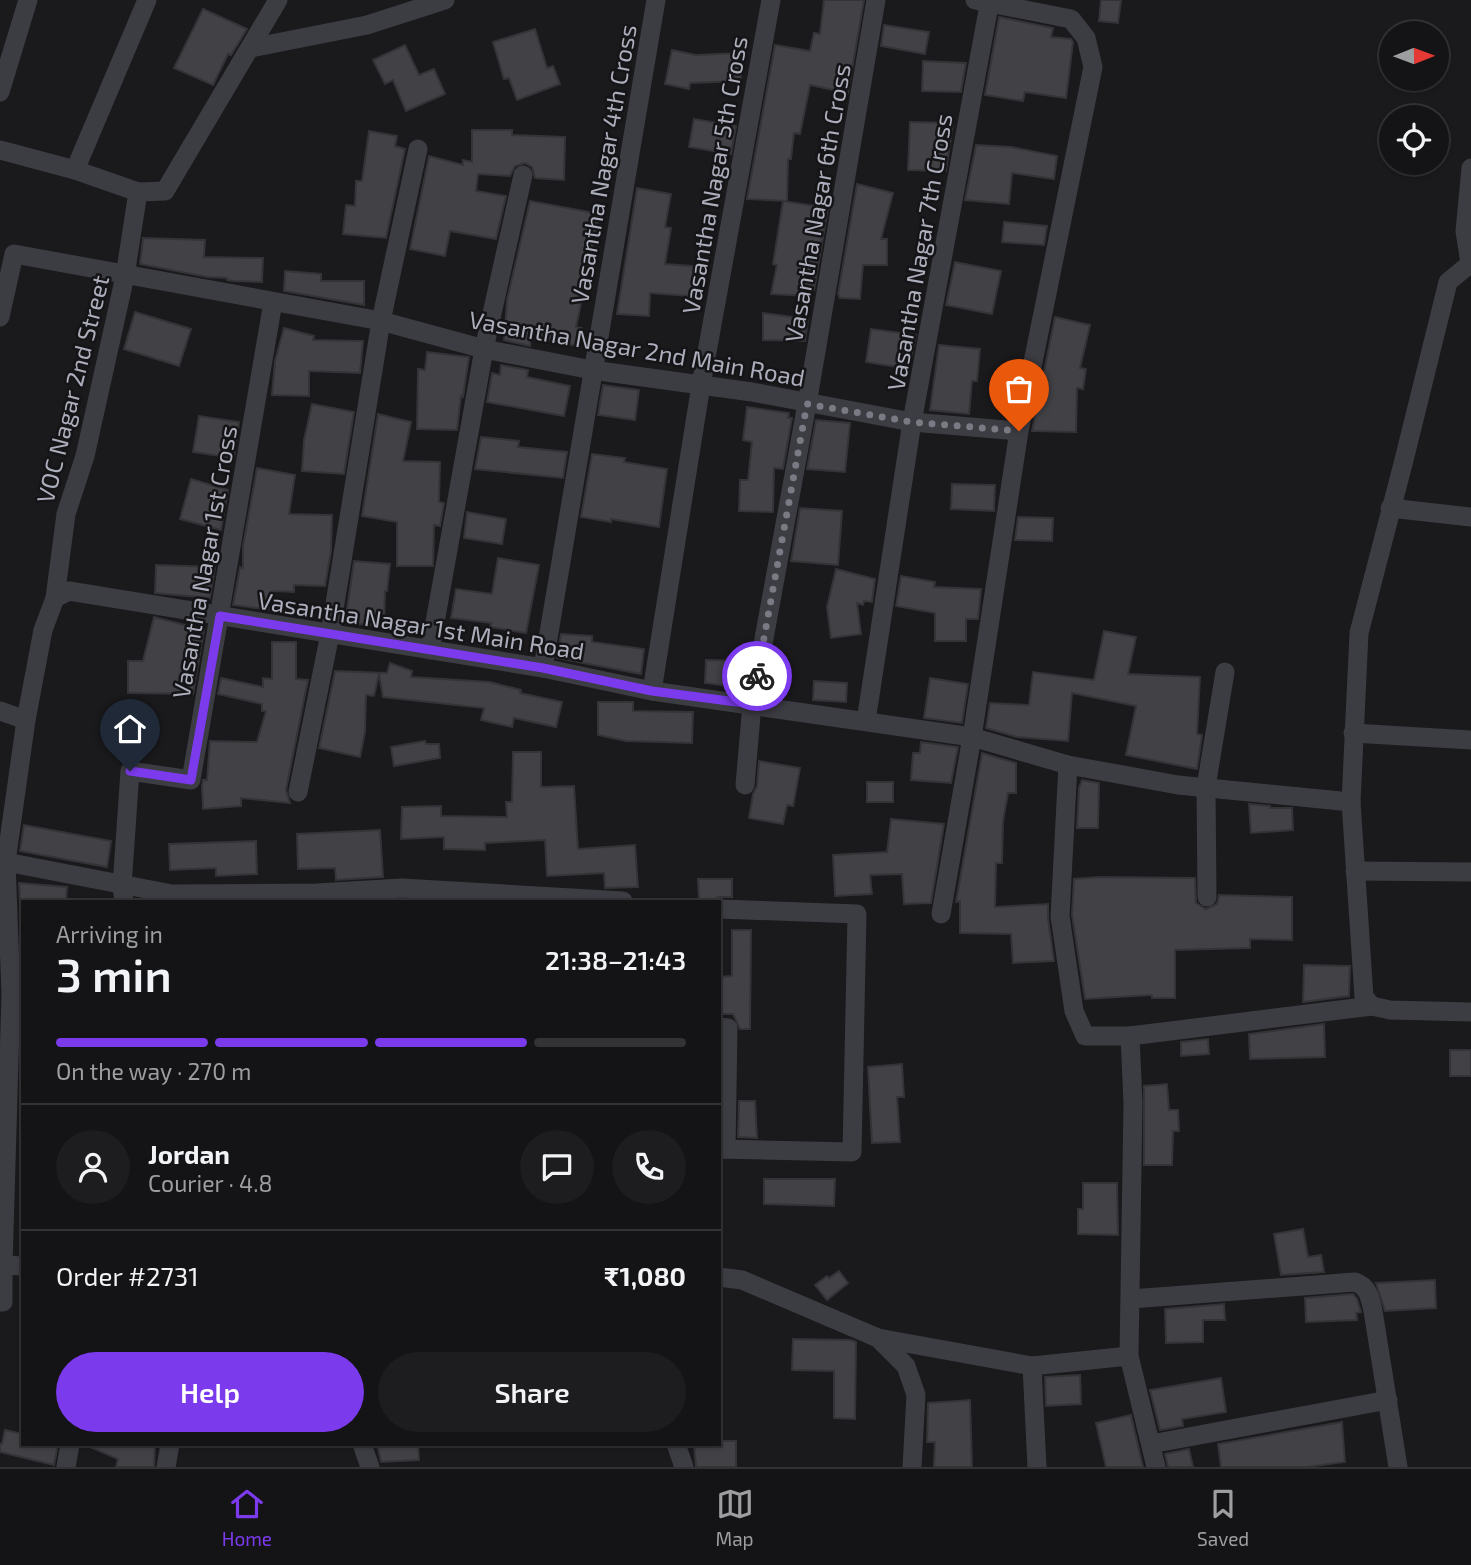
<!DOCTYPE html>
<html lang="en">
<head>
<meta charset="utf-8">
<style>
	body { margin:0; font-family:"Exo 2",sans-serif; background:#1d1c1e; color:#f1f3f6; height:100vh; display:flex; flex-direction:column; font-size:26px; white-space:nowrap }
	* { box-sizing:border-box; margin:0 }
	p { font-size:23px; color:#9d9ea0 }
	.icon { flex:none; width:38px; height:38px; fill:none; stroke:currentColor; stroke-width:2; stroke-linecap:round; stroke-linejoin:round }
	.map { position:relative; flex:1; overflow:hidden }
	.details { position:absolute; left:21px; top:900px; width:700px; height:546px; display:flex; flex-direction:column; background:#141315; border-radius:0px; box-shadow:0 2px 5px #0004,0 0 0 2px #333234 }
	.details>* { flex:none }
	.needle { width:46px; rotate:89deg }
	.fabs { position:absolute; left:1379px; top:21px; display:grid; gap:14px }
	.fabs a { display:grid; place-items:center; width:70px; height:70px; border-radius:50%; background:#141315; box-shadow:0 2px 5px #0004,0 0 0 2px #333234; font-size:35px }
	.pin { position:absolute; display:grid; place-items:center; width:60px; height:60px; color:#fff; margin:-72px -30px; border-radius:50% 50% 50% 0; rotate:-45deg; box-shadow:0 0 7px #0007 }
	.pin .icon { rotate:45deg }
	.courier { position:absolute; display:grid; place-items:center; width:70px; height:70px; margin:-35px; border:5px solid #7c3aed; border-radius:50%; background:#fff; color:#222; box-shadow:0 2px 9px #0007 }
	.overview em { font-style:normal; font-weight:600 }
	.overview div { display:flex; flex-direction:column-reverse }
	.overview { display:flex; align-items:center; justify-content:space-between; height:119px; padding:0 35px }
	h1 { font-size:46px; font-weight:600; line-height:52px }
	.bar { display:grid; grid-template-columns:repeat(4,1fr); gap:10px 7px; align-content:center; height:84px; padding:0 35px }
	.bar i { height:9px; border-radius:5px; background:#333234 }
	.bar .on { background:#7c3aed }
	.bar p { grid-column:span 4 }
	.line { display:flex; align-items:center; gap:18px; padding:0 35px; border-top:2px solid #333234 }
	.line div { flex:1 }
	.round { display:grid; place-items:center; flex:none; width:74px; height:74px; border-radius:37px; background:#1d1c1e }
	.primary-button { display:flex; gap:14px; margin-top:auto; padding:14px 35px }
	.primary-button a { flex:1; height:80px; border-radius:42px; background:#7c3aed; color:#fff; font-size:28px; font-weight:600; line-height:80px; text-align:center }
	.primary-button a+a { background:#1d1c1e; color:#f1f3f6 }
	.dock { display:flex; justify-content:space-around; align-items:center; height:98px; border-top:2px solid #333234; background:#141315; font-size:19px; color:#9d9ea0 }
	.dock a { display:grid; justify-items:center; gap:4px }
	.dock .on { color:#7c3aed }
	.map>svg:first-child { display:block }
	.building { fill:#414146; stroke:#343338; stroke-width:2 }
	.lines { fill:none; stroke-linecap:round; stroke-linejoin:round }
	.minor { stroke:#3c3c43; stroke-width:19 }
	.done { stroke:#797a83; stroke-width:7; stroke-dasharray:0 12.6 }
	.route { stroke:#7c3aed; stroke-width:9 }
	.labels { text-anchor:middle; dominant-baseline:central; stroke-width:5; stroke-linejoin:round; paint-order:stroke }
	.street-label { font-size:24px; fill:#acaebb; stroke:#151417 }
</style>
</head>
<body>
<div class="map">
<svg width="1471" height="1467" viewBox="0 0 1471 1467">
	<rect width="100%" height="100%" fill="#1a191c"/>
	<g class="building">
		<path d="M824,0h40l-16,93 -38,-8 -10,49 -6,-1 -3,26h-3l-1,42 -40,-2 28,-154 35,6 4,-18 6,1z"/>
		<path d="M1101,0h20l-3,23 -19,-2z"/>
		<path d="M203,9l44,20 -16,26 -3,-1 -15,31 -39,-17z"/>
		<path d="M999,17l54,11 -2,9 20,2 2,3 -7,56 -41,-6 -2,9 -38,-6z"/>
		<path d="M884,25l45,7 -4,22 -44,-8z"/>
		<path d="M535,29l12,39 6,-2 7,18 -43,16 -8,-22 -5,1 -11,-37z"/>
		<path d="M405,45l14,30 15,-6 11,25 -39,17 -13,-31 -8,4 -12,-24z"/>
		<path d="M672,50l24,5 44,-2 1,28 -51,2 -1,6 -24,-5z"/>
		<path d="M923,61l43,2 -5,29 -39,-1z"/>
		<path d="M694,119l42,7 -5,28 -42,-7z"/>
		<path d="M910,122l43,1 -7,48 -38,-1z"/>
		<path d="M472,130h40v5l53,2 -1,43 -29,-2 -3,-11 -7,-4 -10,3 -5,10 -32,-2 -2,17 30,5 -10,43 -46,-8 -5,25 -35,-7 19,-93 34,9v-5l9,2z"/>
		<path d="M369,131l28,5 -2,10 10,3 -19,89 -43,-4 3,-29 9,1 1,-25h6z"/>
		<path d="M976,145l35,2 46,9 -3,23 -42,-6 -3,31 -44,-4z"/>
		<path d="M857,184l36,9 -12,46h6v26h-24l-3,34 -20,-1 -2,-4z"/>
		<path d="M637,188l34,6 -6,33 6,1 -6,36 40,3 -2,30 -53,-4 -1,23 -32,-2z"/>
		<path d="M530,201l70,13 -24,113 6,1 -4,18 -47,-10 -1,10 -26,-6 3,-40z"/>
		<path d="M783,201l45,7 -14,82 -5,-1v7l-38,-2 6,-29 -4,-1z"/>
		<path d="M1004,222l43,4 -3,19 -42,-3z"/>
		<path d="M143,238l62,2 -1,17 59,1 -1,24 -29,-1 -6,-1v-2l-20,-1 -67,-13z"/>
		<path d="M955,262l46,9 -9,43 -46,-9z"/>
		<path d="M285,271l36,3v7h43v24l-80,-14z"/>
		<path d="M135,312l56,17 -12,37 -55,-17z"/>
		<path d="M763,313l45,6 -3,22 -42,-1z"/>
		<path d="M1055,317l35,8 -10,43 6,1 -3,20 -6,-1 -1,44 -44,-1z"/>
		<path d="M284,328l30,8 -1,4 50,1 -3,32 -51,-2v25l-37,-1 3,-34z"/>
		<path d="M871,329l45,6 -7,34 -43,-7z"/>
		<path d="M939,345l41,4 -3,32h-5l-3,33 -39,-4z"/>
		<path d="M427,352l42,5 -6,40 -2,-1 -4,34 -40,-1 1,-60 7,1z"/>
		<path d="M501,365l27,5 -1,7 43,9 -6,30 -77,-14 5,-29 8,2z"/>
		<path d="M603,385l36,5 -4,30 -37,-5z"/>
		<path d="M312,404l42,8 -10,62 -42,-3 2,-31z"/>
		<path d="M747,407l42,6 -1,5h4l-9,51 -9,-1 -1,44 -34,-1 1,-31h8l4,-38 -9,-2z"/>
		<path d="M378,414l33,8 -8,39 37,1 -1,40 5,1 -4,23 -6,-1 -1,41h-36v-44l-35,-6z"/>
		<path d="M199,416l40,6 -5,36 -41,-6z"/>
		<path d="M816,420l34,3 -5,49 -38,-3z"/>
		<path d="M481,437l38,4 -1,6 49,5 -4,26 -88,-9z"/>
		<path d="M592,454l33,4 -1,4 43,7 -8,58 -48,-8v3l-30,-5z"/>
		<path d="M257,468l38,7 -6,39 43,1 -1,36 -6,35 -31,-1v7l-20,-1 -2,19 -39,-5 7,-38 3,1v-22z"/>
		<path d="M191,479l37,11 -7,40 -41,-11z"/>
		<path d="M952,484l43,1 -1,26 -43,-2z"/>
		<path d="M800,508l42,3 -4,54 -47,-4z"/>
		<path d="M467,512l39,7 -4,25 -38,-6z"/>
		<path d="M1018,517l35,1 -1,23 -37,-1z"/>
		<path d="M498,558l41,7 -13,68 -36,-6 1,-4 -40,-5 5,-29 36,5z"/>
		<path d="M354,561l36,3 -3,27h-2l-1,35 -39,-3z"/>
		<path d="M156,565l59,2 -5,31 -55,-5z"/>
		<path d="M836,569l39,10 -3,23 -8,-1 -1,4 -6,-2 4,31 -30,4 -4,-31z"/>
		<path d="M901,576l34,6 -1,5 47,2 -3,30h-12v22h-31v-28l-39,-7z"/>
		<path d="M154,617l50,13 -11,64 -65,-1v-32h15z"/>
		<path d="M1104,631l32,6 -8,37 72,3 -3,57 5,1 -5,34 -71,-14 10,-49 -64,-13 -4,48 -51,-4 -31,-9 4,-25 39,2 4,-33 61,8z"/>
		<path d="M561,634l31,2v6l52,7 -3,25 -84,-16z"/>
		<path d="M272,642h24v37l12,1 -22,110 4,13 -49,-5v8l-38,3 -1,-23 1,-6h4l3,-39 47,1 9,-31h-4v-7l-44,-10 3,-16 42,9v-9l9,1z"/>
		<path d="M706,660l41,1 -5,27 -37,-5z"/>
		<path d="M390,663l22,8 -1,6 79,5 31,8 -1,3 42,9 -6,25 -42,-9 -2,9 -31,-7 3,-12 -101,-11 -4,-23 -5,22 -8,-1 -1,37 -5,25 -41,-9 16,-77 52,2z"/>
		<path d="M930,678l38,6 -6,39 -38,-5z"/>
		<path d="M814,681l33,2 -1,19 -33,-2z"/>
		<path d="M598,702h35v9l60,1 -1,31 -66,-2 -28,-6z"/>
		<path d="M425,741l1,3h13l1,14 -46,8 -3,-19z"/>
		<path d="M921,742l37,5 -7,36 -40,-3 2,-27h7z"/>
		<path d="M513,752h28v35l33,-1 4,63 57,-4 3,42 -33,1 -1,-15 -57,3 -2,-36 -60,3v7l-41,-1v-12l-43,2 1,-32 39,-1v10l66,1 -1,-15h6z"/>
		<path d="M982,753l34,10v30h-8l-5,28 -1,42h-6l-1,44 53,-3v14l6,43 -41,2 -2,-29 -51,-1v-32l-4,1z"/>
		<path d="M759,761l41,7 -7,38 -6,-1 -4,19 -34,-6 4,-24 4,-8z"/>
		<path d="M1082,780l17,3 -1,45h-21l2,-40z"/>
		<rect x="867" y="782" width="26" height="20"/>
		<path d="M1249,804l21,2v2h22l1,22 -42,3z"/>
		<path d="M891,819l53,5 -13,79 -27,1 -2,-30 -32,1 2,19 -37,2 -2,-41 54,-3z"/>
		<path d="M24,825l87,16 -4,26 -87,-16z"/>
		<path d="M380,830l3,47 -47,3 -1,-12 -37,1 -1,-35z"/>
		<path d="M256,841l1,33 -41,2v-8l-46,2 -1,-26z"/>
		<path d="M1100,877l95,1 1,25 10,6 11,-5 2,-9 73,2v43l-42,-1v9l-75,2v48h-23v-3l-67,4 -13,-84 2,-36z"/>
		<path d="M698,879h34v18h-13l-9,4h-11z"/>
		<path d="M19,883l48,4 -1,14h-46z"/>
		<path d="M732,930h19l-1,99h-10l-7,-15h-14v-37l13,-1z"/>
		<path d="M1304,965l46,1 -1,30 -46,6z"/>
		<path d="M1324,1024l1,33 -75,2 -1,-25z"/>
		<path d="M1208,1039l1,15 -28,2v-14z"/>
		<rect x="1450" y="1050" width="21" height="26"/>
		<path d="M902,1064l2,33h-7l3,45 -28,1 -4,-76z"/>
		<path d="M1167,1084l2,26h9l1,21h-6l-1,34h-28v-79z"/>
		<path d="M739,1101h16l2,37 -19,-1z"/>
		<path d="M764,1179h71l-1,27 -70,-2z"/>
		<path d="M1083,1183h34l1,52 -40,-1v-25h5z"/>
		<path d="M1303,1229l5,28 13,-2 3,17 -43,3 -7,-41z"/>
		<path d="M839,1271l9,12 -21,17 -12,-15 12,-9 2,2z"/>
		<path d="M1435,1280l1,28 -51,3 -9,-28z"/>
		<path d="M1353,1294l4,5 4,13 -5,1 1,7 -51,2 -1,-24z"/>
		<path d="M1224,1304l1,16h-22v22l-37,1 -1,-34z"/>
		<path d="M793,1339l58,1 5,2 -1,77 -21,-1v-47l-42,-1z"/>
		<path d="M1080,1375l1,29 -35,2 -1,-29z"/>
		<path d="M1221,1378l5,34 -44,7 1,7 -23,4 -10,-40z"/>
		<path d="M970,1400l2,67h-38l1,-25h-8l1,-39z"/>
		<path d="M1131,1415l12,52h-37l-10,-44z"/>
		<path d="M1342,1422l3,40 -38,5h-86l-3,-23z"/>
		<path d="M5,1430l18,4v10h35l-4,21 -54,-13v-8h2z"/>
		<path d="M719,1441h17v26h-40l-2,-23h25z"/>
		<path d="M83,1444h72l-1,23h-38l2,-8z"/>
		<path d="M377,1444h41l1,16 -38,2z"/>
		<path d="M1189,1449l4,18h-25l-3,-13z"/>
	</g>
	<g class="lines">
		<g class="minor">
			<path d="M251,48l116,-23 78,-25"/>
			<path d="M0,92l28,-92"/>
			<path d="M0,150l75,20 63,22 27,-1 113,-191"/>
			<path d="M75,170l72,-170"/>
			<path d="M138,192l-13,84 -40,180 -19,58 -11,84 -12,32 -17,90 -20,142 166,32 145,-1 85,-5 221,13"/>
			<path d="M1470,263l-5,-32 6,-63"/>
			<path d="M0,317l14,-63 367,67 103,28 108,21 160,22 160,30 107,9"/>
			<path d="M1390,508l81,9"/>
			<path d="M55,598l14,-7 474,77 109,23 320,46 96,28 110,20 173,17 8,-169 45,-173 44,-178 23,-19"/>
			<path d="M430,650l54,-301 39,-174"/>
			<path d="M543,668l113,-668"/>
			<path d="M652,691l49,-306 70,-385"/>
			<path d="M0,711l26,9"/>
			<path d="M866,721l46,-299 78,-422"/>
			<path d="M1353,733l118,7"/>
			<path d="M1068,765l-8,151 14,95 11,25h45l3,67 -4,253 27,111"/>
			<path d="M745,785l7,-81 55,-300 69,-404"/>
			<path d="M298,792l32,-158 51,-313 37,-172"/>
			<path d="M1351,802l13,195 8,9 18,4 81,2"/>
			<path d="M0,859l6,3 5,132 -8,271 20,1"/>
			<path d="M1355,871l116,1"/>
			<path d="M1207,897l-1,-110 19,-115"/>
			<path d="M124,901l-2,-15 8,-115 61,9 82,-478"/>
			<path d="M719,909l138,5 -5,238 -133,-3"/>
			<path d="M941,914l31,-177 47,-306 74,-364 -7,-29 -15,-19 -96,-19"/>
			<path d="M719,1027l9,1 -2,121"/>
			<path d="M1130,1036l242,-30"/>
			<path d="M719,1277l23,3 136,58 28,28 10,29 -4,72"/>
			<path d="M1131,1299l224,-17c14,5 15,16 18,29l25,156"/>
			<path d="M0,1302h3v-37"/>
			<path d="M878,1338l154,28"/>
			<path d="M362,1444l8,23"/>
			<path d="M676,1444l8,23"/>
			<path d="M1151,1444l237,-44"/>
			<path d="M66,1467l4,-23"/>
			<path d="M166,1467l4,-23"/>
			<path d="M1037,1467l-5,-101 97,-10"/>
		</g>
	</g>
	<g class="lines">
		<path class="done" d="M757,676l50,-272 105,18 107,9"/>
		<path class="route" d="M130,771l61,9 29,-164 323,52 109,23 100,13 5,-28"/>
	</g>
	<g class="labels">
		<g class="street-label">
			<text transform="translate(603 164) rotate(-80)">Vasantha Nagar 4th Cross</text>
			<text transform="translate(714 175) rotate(-80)">Vasantha Nagar 5th Cross</text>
			<text transform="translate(817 203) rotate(-80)">Vasantha Nagar 6th Cross</text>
			<text transform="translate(919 252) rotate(-80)">Vasantha Nagar 7th Cross</text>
			<text transform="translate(637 348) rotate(10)">Vasantha Nagar 2nd Main Road</text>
			<text transform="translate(72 389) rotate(-76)">VOC Nagar 2nd Street</text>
			<text transform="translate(204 562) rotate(-80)">Vasantha Nagar 1st Cross</text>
			<text transform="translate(421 625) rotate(9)">Vasantha Nagar 1st Main Road</text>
		</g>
	</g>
</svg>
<div class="fabs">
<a><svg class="needle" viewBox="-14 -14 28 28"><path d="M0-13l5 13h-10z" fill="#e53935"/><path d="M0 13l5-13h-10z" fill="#9d9ea0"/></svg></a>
<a><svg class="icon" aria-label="locate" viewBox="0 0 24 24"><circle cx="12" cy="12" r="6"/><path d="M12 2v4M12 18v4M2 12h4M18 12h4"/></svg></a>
</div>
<div class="pin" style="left:1019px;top:431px;background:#ea580c"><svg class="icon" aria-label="bag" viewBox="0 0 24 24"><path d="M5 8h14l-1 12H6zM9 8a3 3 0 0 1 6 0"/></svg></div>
<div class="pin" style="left:130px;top:771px;background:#1f2937"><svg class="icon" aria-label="home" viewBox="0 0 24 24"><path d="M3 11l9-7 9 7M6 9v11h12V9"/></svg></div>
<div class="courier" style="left:757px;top:676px"><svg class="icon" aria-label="bike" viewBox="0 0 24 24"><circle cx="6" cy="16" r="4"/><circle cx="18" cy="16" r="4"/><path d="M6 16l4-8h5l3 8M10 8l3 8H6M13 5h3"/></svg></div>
<section class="details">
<div class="overview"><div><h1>3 min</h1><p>Arriving in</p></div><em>21:38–21:43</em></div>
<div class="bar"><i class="on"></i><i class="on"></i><i class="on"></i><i></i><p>On the way · 270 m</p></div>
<div class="line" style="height:126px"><a class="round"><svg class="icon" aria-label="person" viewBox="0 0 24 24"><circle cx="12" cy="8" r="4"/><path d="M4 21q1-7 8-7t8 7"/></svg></a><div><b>Jordan</b><p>Courier · 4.8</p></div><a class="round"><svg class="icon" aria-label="chat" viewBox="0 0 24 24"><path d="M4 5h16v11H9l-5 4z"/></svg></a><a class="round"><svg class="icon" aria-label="phone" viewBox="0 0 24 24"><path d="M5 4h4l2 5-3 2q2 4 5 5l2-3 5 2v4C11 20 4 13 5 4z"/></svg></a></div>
<div class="line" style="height:91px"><div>Order #2731</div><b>₹1,080</b></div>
<div class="primary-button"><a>Help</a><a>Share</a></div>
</section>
</div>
<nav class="dock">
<a class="on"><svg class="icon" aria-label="home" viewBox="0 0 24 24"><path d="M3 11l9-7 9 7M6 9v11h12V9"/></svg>Home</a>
<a><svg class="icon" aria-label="map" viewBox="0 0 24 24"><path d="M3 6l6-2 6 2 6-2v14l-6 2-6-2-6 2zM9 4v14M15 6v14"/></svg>Map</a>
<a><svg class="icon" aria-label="saved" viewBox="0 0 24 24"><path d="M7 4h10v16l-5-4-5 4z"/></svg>Saved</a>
</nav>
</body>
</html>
